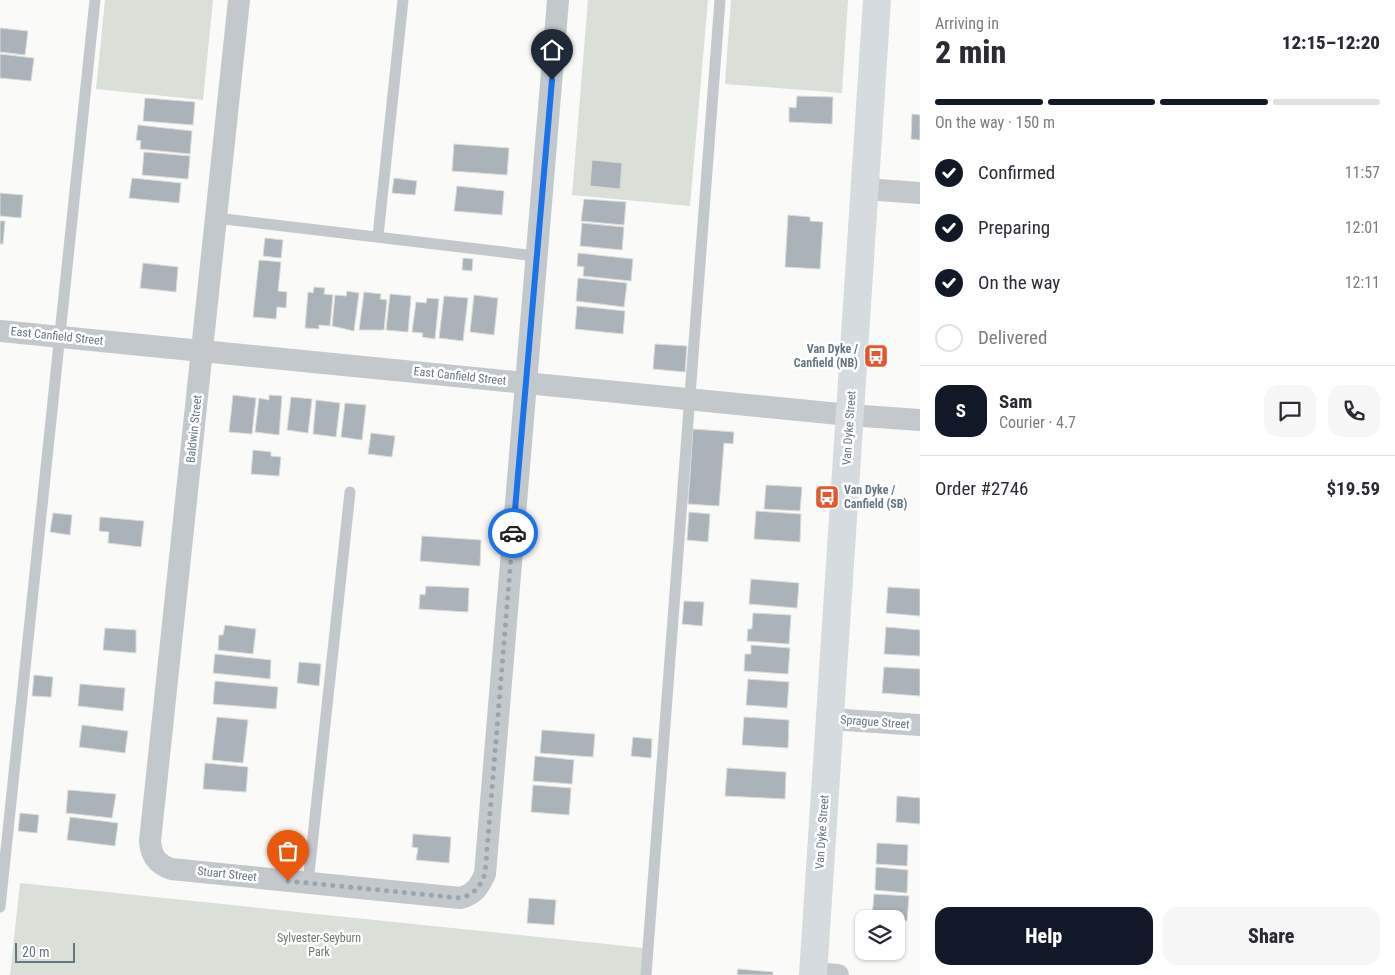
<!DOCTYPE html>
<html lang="en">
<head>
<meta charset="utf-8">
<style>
	body { margin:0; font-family:"Roboto Condensed",sans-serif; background:#f7f7f7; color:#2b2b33; height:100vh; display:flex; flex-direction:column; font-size:19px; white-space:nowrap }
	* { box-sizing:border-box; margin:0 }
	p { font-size:16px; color:#7c7c81 }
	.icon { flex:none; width:28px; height:28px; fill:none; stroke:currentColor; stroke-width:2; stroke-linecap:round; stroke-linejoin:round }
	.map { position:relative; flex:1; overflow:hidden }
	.details { display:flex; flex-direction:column; background:#fff; width:475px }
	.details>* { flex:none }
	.fabs { position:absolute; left:855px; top:910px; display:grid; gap:10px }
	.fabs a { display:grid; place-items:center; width:50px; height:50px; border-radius:10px; background:#fff; box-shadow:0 1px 4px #0004; font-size:25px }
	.scale { position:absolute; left:15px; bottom:12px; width:60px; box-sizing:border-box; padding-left:5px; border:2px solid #657683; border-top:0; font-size:14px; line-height:18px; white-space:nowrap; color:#657683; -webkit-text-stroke:4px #fff; paint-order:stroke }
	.pin { position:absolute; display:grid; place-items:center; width:42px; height:42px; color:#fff; margin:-51px -21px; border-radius:50% 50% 50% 0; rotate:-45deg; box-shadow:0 0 5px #0007 }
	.pin .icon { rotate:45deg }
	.courier { position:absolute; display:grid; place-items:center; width:50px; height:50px; margin:-25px; border:4px solid #1a73e8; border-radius:50%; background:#fff; color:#222; box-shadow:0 1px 6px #0007 }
	.summary em { font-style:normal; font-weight:800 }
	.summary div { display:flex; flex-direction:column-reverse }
	.summary { display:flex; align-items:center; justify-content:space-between; height:85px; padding:0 15px }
	h1 { font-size:32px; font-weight:800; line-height:38px }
	.bar { display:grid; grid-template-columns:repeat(4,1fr); gap:8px 5px; align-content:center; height:60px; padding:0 15px }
	.bar i { height:6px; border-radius:4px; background:#e1e1e2 }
	.bar .on { background:#111827 }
	.bar p { grid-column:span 4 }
	.line { display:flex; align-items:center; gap:12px; padding:0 15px; border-top:1px solid #e1e1e2 }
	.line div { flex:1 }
	.round { display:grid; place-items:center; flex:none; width:52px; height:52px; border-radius:15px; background:#f7f7f7 }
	ol { padding:0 15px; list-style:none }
	li { display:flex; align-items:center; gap:15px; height:55px }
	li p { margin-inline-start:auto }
	li .icon { padding:5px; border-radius:50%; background:#111827; color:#fff; stroke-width:4 }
	li:last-child { color:#7c7c81 }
	li i { width:28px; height:28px; border:2px solid #e1e1e2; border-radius:50% }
	.cta { display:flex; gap:10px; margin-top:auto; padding:10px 15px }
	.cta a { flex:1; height:58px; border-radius:15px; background:#111827; color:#fff; font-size:20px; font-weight:800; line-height:58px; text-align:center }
	.cta a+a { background:#f7f7f7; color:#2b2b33 }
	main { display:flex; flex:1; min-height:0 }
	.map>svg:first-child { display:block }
	.green { fill:#dadfd7 }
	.building { fill:#aab3b9; stroke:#dcdcda }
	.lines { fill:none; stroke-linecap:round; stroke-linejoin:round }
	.service { stroke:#c3c8cc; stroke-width:11 }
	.minor { stroke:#c3c8cc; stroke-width:22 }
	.secondary { stroke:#d6dbdf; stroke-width:28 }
	.done { stroke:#99a4ac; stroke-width:5; stroke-dasharray:0 9 }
	.route { stroke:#1a73e8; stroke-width:6 }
	.labels { text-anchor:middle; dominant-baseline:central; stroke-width:5; stroke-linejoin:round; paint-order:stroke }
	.street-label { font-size:12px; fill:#657683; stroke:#fff }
	.poi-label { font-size:12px; font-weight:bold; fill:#657683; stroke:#fff; text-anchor:end }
	.park-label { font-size:12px; fill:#687a64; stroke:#fff }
</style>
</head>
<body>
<main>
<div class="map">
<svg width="920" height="975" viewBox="0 0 920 975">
	<rect width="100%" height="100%" fill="#fafaf8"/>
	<g class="green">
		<path d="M105,0h108l-10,100 -107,-11z"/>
		<path d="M588,0h120l-18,206 -118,-11z"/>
		<path d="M731,0h117l-6,93 -117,-9z"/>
		<path d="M20,883l624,65 -3,27h-631z"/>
	</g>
	<g class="building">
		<path d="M0,28l28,3 -3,24 -25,-3z"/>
		<path d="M0,54l34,4 -3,23 -31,-3z"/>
		<path d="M797,96l36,1 -1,27 -43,-2v-15l7,1z"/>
		<path d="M145,98l50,4 -2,23 -50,-4z"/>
		<path d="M912,114l8,1v25l-9,-1z"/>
		<path d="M138,125l54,6 -2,23 -50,-5 1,-8 -5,-1z"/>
		<path d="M454,144l55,4 -2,27 -55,-4z"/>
		<path d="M144,152l46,4 -2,23 -46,-4z"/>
		<path d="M592,160l30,3 -2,26 -30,-3z"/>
		<path d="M132,178l49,5 -2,20 -50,-5z"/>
		<path d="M394,178l23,3 -2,14 -23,-2z"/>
		<path d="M457,186l47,5 -2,24 -48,-4z"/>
		<path d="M0,193l23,2 -2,23 -21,-2z"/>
		<path d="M584,199l42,3 -2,23 -43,-4z"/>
		<path d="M788,215l22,2v4l13,1 -3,47 -35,-2z"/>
		<path d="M0,221h5l-2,23h-3z"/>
		<path d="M582,223l42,4 -2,23 -42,-4z"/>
		<path d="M265,238l18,2 -2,18 -18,-2z"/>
		<path d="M578,253l55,6 -2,22 -48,-5 1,-9 -7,-1z"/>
		<path d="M463,258l10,1 -1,12 -10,-1z"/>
		<path d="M259,260l22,2 -3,29 9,1 -1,16 -9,-1 -1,12 -23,-2z"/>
		<path d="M143,263l35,4 -2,25 -36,-4z"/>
		<path d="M578,278l49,5 -3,24 -48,-6z"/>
		<path d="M314,287l11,1 -1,6 9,1 -3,31 -11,-1v4l-14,-1 3,-36 5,1z"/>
		<path d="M347,291l12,2 -5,38 -22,-5 3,-31 11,1z"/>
		<path d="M364,292l17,2 -1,5 7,1 -3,30h-25z"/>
		<path d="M390,294l21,2 -3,36 -22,-2z"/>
		<path d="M474,295l24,3 -4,37 -24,-3z"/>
		<path d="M444,296l24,2 -5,43 -24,-3z"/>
		<path d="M427,298l12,1 -4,40 -13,-2 1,-4 -11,-1 4,-30 10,1z"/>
		<path d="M577,306l48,5 -2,23 -48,-5z"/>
		<path d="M655,344l32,2 -2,26 -32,-3z"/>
		<path d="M233,395l23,3 -4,36 -23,-2z"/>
		<path d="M269,395l13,1 -3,39 -24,-3 4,-34 10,2z"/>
		<path d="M291,397l21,2 -4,34 -21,-3z"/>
		<path d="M316,400l24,3 -4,34 -23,-3z"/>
		<path d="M345,403l21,2 -4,35 -21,-3z"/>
		<path d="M693,429l41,3 -1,12 -9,-1 -5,63 -31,-2z"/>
		<path d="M371,433l24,3 -3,21 -24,-3z"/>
		<path d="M253,450l18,2v4l10,1 -2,19 -28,-2z"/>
		<path d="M766,485l36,2 -2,24 -36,-2z"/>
		<path d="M756,511l45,3 -1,28 -46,-3z"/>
		<path d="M689,512l21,2 -2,28 -21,-2z"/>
		<path d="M53,513l19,2 -2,20 -20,-3z"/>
		<path d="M100,517l44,4 -3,26 -33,-4 1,-11 -10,-1z"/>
		<path d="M422,536l59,4 -1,26 -60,-5z"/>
		<path d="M751,579l48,4 -2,25 -48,-4z"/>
		<path d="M426,586l43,2 -1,24 -49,-3 1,-15 5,1z"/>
		<path d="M888,587l32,2v27l-34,-3z"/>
		<path d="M684,601l20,1 -2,24 -20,-2z"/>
		<path d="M753,613l38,2 -2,29 -42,-3 1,-12h4z"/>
		<path d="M225,625l31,4 -3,25 -35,-4 1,-15h4z"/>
		<path d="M886,627l34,3v26l-36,-2z"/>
		<path d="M105,628l31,2v23l-33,-3z"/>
		<path d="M751,645l39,3 -2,26 -44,-3 1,-17h6z"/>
		<path d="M215,654l56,6 -1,19 -57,-6z"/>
		<path d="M299,662l22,2 -2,22 -22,-3z"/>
		<path d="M884,667l36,2v27l-38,-3z"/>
		<path d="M34,675l19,2 -2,20 -19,-1z"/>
		<path d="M748,679l41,3 -2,26 -41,-3z"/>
		<path d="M215,681l63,6 -2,22 -63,-5z"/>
		<path d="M80,684l45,4 -2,23 -45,-5z"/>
		<path d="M217,717l31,3 -5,43 -31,-3z"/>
		<path d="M744,717l45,3 -1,28 -46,-3z"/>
		<path d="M82,725l46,6 -3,22 -46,-6z"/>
		<path d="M542,730l53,4 -2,23 -53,-4z"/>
		<path d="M633,737l19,2 -1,19 -20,-2z"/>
		<path d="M535,756l39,4 -2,24 -39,-3z"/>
		<path d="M205,763l43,4 -2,25 -43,-3z"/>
		<path d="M727,768l59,4 -1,27 -60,-3z"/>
		<path d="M533,785l38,3 -2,27 -38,-3z"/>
		<path d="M68,790l48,4 -4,24 -46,-5z"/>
		<path d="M897,796l23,2v26l-24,-2z"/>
		<path d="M20,813l19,2 -2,18 -19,-2z"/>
		<path d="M70,817l48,6 -3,23 -48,-6z"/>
		<path d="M413,834l38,3 -2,26 -33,-3 2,-12 -6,-1z"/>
		<path d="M877,843l31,2 -1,21 -31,-2z"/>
		<path d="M876,867l32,3 -1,23 -32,-3z"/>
		<path d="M874,894l35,2 -2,25 -35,-3z"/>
		<path d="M529,898l27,2 -2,25 -27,-2z"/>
		<path d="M896,924h3l-2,24h-1z"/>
		<path d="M738,969l35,3v3h-36z"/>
	</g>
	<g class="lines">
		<g class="service">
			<path d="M216,218l320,38"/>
			<path d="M378,236l25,-236"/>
			<path d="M308,883l42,-391"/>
			<path d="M0,907l95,-907"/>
			<path d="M646,975l74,-975"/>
		</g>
		<g class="minor">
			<path d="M239,0l-89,841c1,15 7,23 21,28l289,29c15,-4 19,-11 25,-24l73,-874"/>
			<path d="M865,189l55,4"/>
			<path d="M0,331l849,84 71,5"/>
			<path d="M830,719l90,6"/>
			<path d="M813,973l25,2"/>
		</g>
		<path class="secondary" d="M813,975l64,-975"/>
	</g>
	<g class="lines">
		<path class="done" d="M288,881l172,17c15,-4 19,-10 25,-24l28,-341"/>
		<path class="route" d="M513,533l39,-453"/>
	</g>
	<defs>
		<symbol id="bus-square" viewBox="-11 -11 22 22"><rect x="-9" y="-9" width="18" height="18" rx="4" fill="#e4572e" stroke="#fff"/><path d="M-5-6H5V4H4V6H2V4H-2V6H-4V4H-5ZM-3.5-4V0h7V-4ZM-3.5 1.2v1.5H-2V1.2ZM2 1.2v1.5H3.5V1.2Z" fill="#fff"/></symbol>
	</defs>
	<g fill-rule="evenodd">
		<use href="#bus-square" x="862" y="342" width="28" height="28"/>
		<use href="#bus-square" x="813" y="483" width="28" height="28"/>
	</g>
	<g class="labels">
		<g class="street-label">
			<text transform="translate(57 336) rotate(6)">East Canfield Street</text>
			<text transform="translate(460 376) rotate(6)">East Canfield Street</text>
			<text transform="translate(849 428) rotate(-86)">Van Dyke Street</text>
			<text transform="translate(194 429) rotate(-84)">Baldwin Street</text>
			<text transform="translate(875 722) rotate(4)">Sprague Street</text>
			<text transform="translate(822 832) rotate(-86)">Van Dyke Street</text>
			<text transform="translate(227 874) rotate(6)">Stuart Street</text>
		</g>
		<g class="poi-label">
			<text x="858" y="349">Van Dyke /<tspan x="858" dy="14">Canfield (NB)</tspan></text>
			<text x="844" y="490" text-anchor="start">Van Dyke /<tspan x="844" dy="14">Canfield (SB)</tspan></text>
		</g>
		<g class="park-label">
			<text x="319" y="938">Sylvester-Seyburn<tspan x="319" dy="14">Park</tspan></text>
		</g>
	</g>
</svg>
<div class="fabs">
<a><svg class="icon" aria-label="layers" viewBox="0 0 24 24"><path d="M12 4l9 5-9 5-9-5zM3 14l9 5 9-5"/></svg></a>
</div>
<div class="scale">20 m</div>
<div class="pin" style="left:288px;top:881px;background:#ea580c"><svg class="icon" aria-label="bag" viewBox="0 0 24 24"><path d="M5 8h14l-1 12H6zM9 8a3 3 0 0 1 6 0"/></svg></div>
<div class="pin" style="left:552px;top:80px;background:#1f2937"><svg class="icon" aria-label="home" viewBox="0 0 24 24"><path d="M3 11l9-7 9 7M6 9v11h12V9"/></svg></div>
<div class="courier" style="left:513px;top:533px"><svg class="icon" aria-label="car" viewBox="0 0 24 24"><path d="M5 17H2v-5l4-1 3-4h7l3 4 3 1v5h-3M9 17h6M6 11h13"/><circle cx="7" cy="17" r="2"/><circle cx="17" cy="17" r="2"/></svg></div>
</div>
<section class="details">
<div class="summary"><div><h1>2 min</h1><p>Arriving in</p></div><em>12:15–12:20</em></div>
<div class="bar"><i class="on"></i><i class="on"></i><i class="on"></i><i></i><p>On the way · 150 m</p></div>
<ol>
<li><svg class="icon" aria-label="check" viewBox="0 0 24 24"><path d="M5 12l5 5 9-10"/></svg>Confirmed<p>11:57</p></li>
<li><svg class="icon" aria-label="check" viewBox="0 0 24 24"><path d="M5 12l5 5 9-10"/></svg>Preparing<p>12:01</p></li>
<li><svg class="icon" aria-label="check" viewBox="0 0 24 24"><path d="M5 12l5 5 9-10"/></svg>On the way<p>12:11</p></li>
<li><i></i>Delivered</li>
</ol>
<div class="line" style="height:90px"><b class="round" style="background:#111827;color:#fff">S</b><div><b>Sam</b><p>Courier · 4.7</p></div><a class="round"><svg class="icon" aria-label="chat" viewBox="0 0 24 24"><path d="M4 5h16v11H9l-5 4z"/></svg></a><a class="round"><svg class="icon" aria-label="phone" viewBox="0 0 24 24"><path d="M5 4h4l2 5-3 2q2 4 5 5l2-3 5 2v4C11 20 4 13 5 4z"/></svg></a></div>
<div class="line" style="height:65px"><div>Order #2746</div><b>$19.59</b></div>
<div class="cta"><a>Help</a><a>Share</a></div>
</section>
</main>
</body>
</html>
